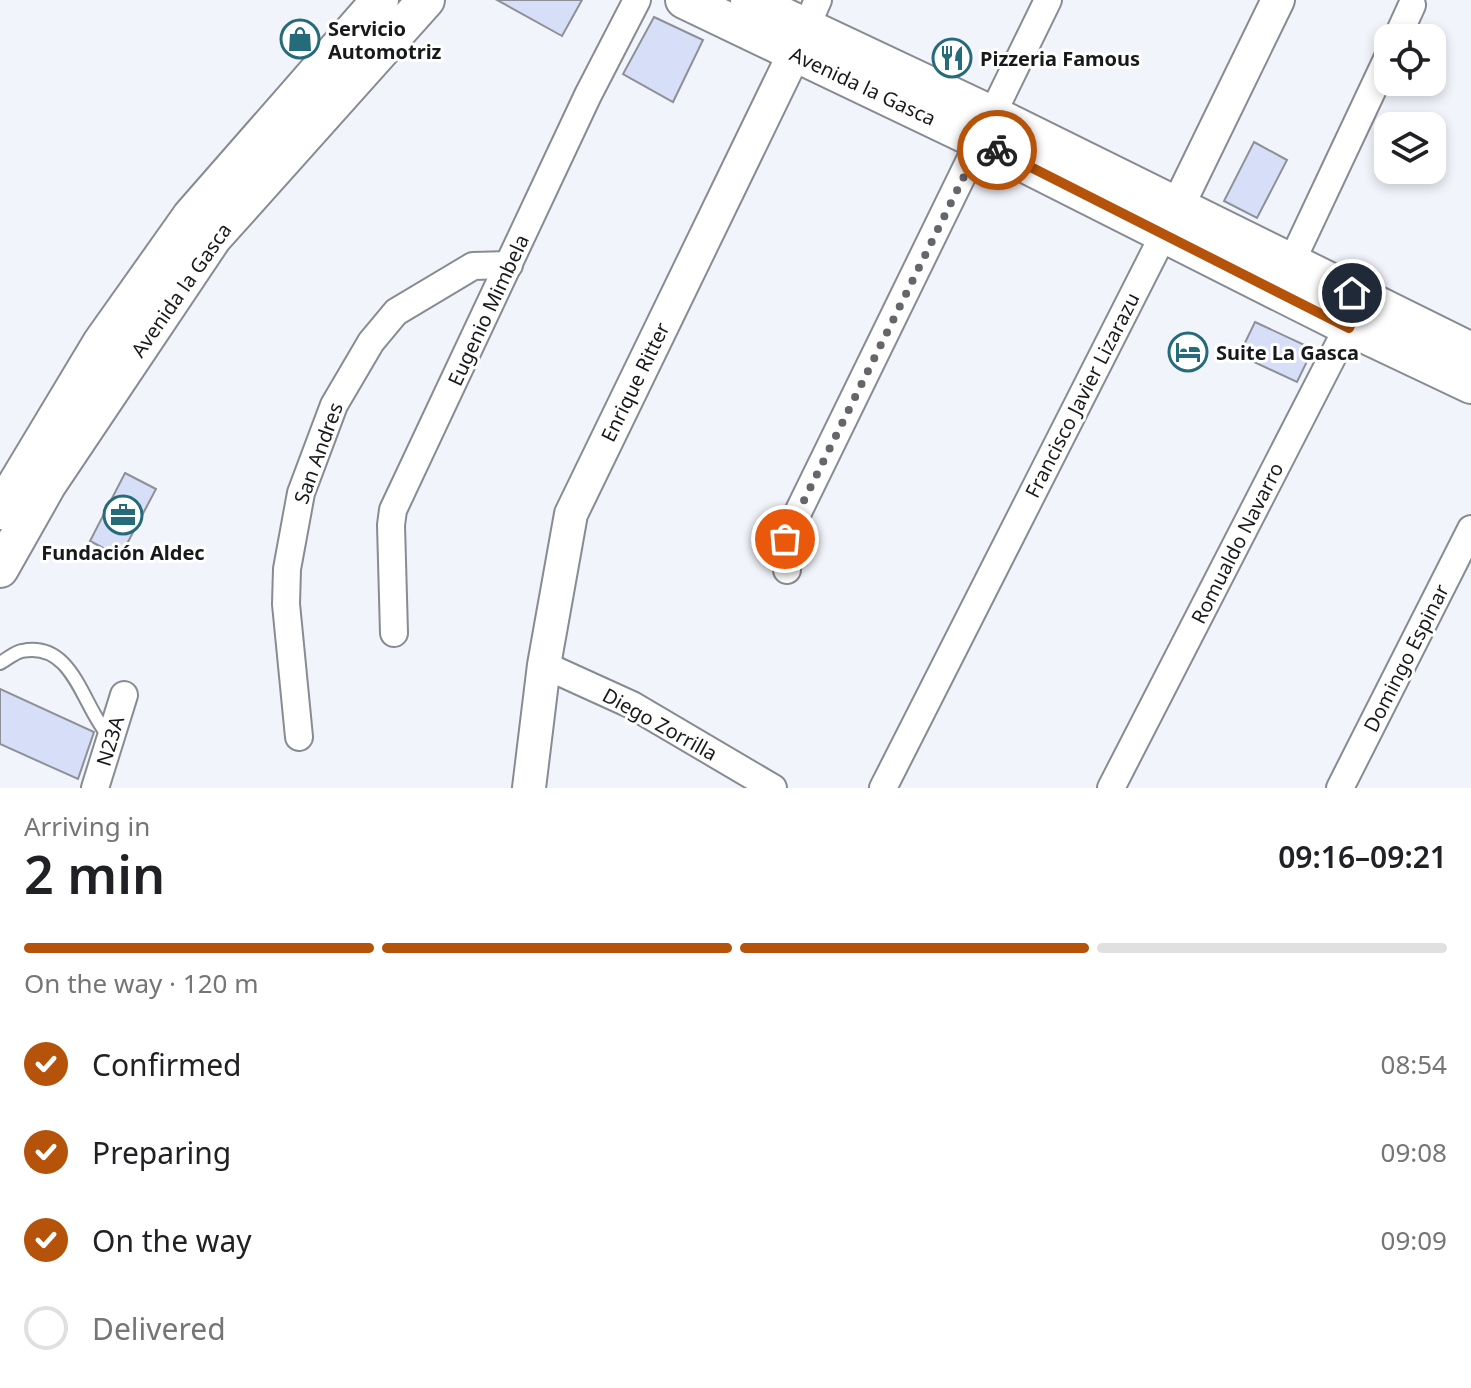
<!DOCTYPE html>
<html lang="en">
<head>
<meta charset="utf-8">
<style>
	body { margin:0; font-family:"Noto Sans",sans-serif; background:#f2f2f2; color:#202124; height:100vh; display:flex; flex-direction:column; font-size:30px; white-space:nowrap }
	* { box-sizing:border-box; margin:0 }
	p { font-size:26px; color:#757577 }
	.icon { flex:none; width:44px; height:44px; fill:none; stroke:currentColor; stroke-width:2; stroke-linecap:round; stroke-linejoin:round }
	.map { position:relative; height:788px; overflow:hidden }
	.side { display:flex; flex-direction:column; background:#fff; flex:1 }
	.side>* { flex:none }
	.buttons { position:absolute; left:1374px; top:24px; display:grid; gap:16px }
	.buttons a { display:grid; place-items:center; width:72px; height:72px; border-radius:16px; background:#fff; box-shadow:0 4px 12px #0003; font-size:40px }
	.pin { position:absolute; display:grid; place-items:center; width:68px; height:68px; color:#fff; margin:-34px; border:4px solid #fff; border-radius:50%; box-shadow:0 2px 8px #0007 }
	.courier { position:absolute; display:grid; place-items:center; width:80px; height:80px; margin:-40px; border:6px solid #b45309; border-radius:50%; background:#fff; color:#222; box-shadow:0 2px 10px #0007 }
	.summary em { font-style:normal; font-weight:600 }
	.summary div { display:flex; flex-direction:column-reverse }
	.summary { display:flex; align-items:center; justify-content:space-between; height:136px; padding:0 24px }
	h1 { font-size:52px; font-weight:600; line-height:60px }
	.bar { display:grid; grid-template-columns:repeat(4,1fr); gap:12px 8px; align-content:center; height:96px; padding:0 24px }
	.bar i { height:10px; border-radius:6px; background:#e0e0e0 }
	.bar .selected { background:#b45309 }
	.bar p { grid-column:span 4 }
	ol { padding:0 24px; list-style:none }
	li { display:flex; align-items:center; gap:24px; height:88px }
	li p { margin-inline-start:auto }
	li .icon { padding:8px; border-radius:50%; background:#b45309; color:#fff; stroke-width:4 }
	li:last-child { color:#757577 }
	li i { width:44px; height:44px; border:4px solid #e0e0e0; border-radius:50% }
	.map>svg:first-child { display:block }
	.building { fill:#d6def8; stroke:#8e9097; stroke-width:2 }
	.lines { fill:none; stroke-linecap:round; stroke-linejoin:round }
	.service-casing { stroke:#888b92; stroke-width:16 }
	.minor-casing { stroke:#888b92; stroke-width:30 }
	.tertiary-casing { stroke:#888b92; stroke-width:36 }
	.secondary-casing { stroke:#888b92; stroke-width:40 }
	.service { stroke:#fff; stroke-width:12 }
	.minor { stroke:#fff; stroke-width:26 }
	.tertiary { stroke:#fff; stroke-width:32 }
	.secondary { stroke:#fff; stroke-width:36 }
	.done { stroke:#64666a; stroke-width:8; stroke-dasharray:0 14.4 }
	.route { stroke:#b45309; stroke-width:10 }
	.labels { text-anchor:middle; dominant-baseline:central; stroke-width:6; stroke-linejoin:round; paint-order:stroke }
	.poi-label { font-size:20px; font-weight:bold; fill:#18191b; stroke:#fff; text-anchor:start }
	.street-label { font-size:20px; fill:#18191b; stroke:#fff }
</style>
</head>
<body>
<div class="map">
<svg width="1471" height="788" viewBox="0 0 1471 788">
	<rect width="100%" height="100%" fill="#f2f4fc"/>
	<g class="building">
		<path d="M497,0h85l-20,36z"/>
		<path d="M654,17l49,23 -30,62 -50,-28z"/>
		<path d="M946,44l21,9 -9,20 -21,-10z"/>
		<path d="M1254,142l33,18 -30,58 -33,-17z"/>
		<path d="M1255,322l58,27 -16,33 -58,-27z"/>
		<path d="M125,473l31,16 -36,68 -30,-16z"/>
		<path d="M0,689l94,43 -16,47 -78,-35z"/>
	</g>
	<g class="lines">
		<defs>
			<path id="service" d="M0,663c6,-3 15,-11 22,-12 52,-11 61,58 87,85"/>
			<g id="minor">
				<path d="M1397,38l15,-33"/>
				<path d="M800,41l18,-41"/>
				<path d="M1291,263l97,-206"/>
				<path d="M787,570l-2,-31 263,-539"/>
				<path d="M394,633l-3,-108 2,-15 195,-415 49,-95"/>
				<path d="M544,665l88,40 141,83"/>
				<path d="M299,737l-13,-133 1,-35 14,-76 33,-88 37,-63 25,-30 77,-46 36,-1"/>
				<path d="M95,788l29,-93"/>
				<path d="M883,788l281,-554"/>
				<path d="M1111,788l245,-477"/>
				<path d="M1340,788l131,-259"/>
			</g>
			<g id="tertiary">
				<path d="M1167,228l111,-228"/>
				<path d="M529,788l15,-123 27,-151 223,-460"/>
			</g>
			<g id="secondary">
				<path d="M684,0l297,142 355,179 135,64"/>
				<path d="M749,0l259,122 463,229"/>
				<path d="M0,511l101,-168 90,-127 189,-216"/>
				<path d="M0,569l48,-85 165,-246 213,-238"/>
			</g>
		</defs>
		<use href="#service" class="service-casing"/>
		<use href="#minor" class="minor-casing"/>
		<use href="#tertiary" class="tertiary-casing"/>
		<use href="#secondary" class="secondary-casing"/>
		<use href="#service" class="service"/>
		<use href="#minor" class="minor"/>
		<use href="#tertiary" class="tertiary"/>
		<use href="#secondary" class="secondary"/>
	</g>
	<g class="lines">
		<path class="done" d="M785,539l196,-397 16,8"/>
		<path class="route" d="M997,150l352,178 13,-31 -10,-4"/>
	</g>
	<defs>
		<symbol id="shop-ring" viewBox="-11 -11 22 22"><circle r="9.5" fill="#fff" stroke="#256b79" stroke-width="1.5"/><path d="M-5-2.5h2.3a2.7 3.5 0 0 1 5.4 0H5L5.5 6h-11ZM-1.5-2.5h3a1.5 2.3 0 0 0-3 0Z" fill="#256b79"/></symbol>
		<symbol id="restaurant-ring" viewBox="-11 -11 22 22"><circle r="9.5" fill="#fff" stroke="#256b79" stroke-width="1.5"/><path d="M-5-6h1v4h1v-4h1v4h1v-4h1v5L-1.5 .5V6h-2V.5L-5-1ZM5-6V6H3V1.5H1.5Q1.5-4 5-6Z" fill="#256b79"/></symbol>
		<symbol id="hotel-ring" viewBox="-11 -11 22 22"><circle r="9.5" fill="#fff" stroke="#256b79" stroke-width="1.5"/><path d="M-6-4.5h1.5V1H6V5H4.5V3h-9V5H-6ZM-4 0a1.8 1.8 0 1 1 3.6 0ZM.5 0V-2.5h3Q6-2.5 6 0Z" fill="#256b79"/></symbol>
		<symbol id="office-ring" viewBox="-11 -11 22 22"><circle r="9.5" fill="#fff" stroke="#256b79" stroke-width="1.5"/><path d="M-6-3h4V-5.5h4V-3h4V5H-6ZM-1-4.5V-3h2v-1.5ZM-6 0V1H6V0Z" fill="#256b79"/></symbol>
	</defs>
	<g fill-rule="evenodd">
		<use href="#shop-ring" x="278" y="17" width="44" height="44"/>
		<use href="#restaurant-ring" x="930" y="36" width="44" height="44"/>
		<use href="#hotel-ring" x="1166" y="330" width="44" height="44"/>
		<use href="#office-ring" x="101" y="493" width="44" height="44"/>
	</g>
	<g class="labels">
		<g class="poi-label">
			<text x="328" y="28">Servicio<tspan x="328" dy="23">Automotriz</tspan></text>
			<text x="980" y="58">Pizzeria Famous</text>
			<text x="1216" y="352">Suite La Gasca</text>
			<text x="123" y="552" text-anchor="middle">Fundación Aldec</text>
		</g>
		<g class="street-label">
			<text transform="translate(863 86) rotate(25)">Avenida la Gasca</text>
			<text transform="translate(181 290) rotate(-55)">Avenida la Gasca</text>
			<text transform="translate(488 310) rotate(-65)">Eugenio Mimbela</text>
			<text transform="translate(635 382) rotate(-64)">Enrique Ritter</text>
			<text transform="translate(1082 395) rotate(-63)">Francisco Javier Lizarazu</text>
			<text transform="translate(318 453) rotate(-70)">San Andres</text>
			<text transform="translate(1237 543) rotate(-63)">Romualdo Navarro</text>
			<text transform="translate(1406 658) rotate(-63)">Domingo Espinar</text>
			<text transform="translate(660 724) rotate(29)">Diego Zorrilla</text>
			<text transform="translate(110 741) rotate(-73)">N23A</text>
		</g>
	</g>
</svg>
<div class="buttons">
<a><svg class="icon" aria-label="locate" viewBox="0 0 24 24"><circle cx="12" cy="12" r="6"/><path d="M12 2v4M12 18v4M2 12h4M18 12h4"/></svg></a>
<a><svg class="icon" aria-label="layers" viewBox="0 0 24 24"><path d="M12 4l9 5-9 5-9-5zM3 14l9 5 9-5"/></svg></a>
</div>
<div class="pin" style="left:785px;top:539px;background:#ea580c"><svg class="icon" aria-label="bag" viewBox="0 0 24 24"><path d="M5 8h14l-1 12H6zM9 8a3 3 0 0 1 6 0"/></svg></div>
<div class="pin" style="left:1352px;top:293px;background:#1f2937"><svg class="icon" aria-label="home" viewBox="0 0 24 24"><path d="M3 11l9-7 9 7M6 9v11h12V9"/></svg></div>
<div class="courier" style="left:997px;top:150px"><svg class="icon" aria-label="bike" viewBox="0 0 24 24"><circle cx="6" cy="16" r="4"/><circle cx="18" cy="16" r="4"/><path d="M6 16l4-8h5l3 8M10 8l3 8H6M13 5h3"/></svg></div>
</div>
<section class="side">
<div class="summary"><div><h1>2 min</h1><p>Arriving in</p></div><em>09:16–09:21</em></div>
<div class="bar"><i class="selected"></i><i class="selected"></i><i class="selected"></i><i></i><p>On the way · 120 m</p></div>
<ol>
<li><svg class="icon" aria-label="check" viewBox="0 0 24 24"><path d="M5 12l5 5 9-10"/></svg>Confirmed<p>08:54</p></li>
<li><svg class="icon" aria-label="check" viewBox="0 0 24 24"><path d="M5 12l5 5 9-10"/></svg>Preparing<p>09:08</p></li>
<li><svg class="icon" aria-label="check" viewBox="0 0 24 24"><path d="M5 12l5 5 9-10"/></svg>On the way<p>09:09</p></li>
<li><i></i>Delivered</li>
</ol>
</section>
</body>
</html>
